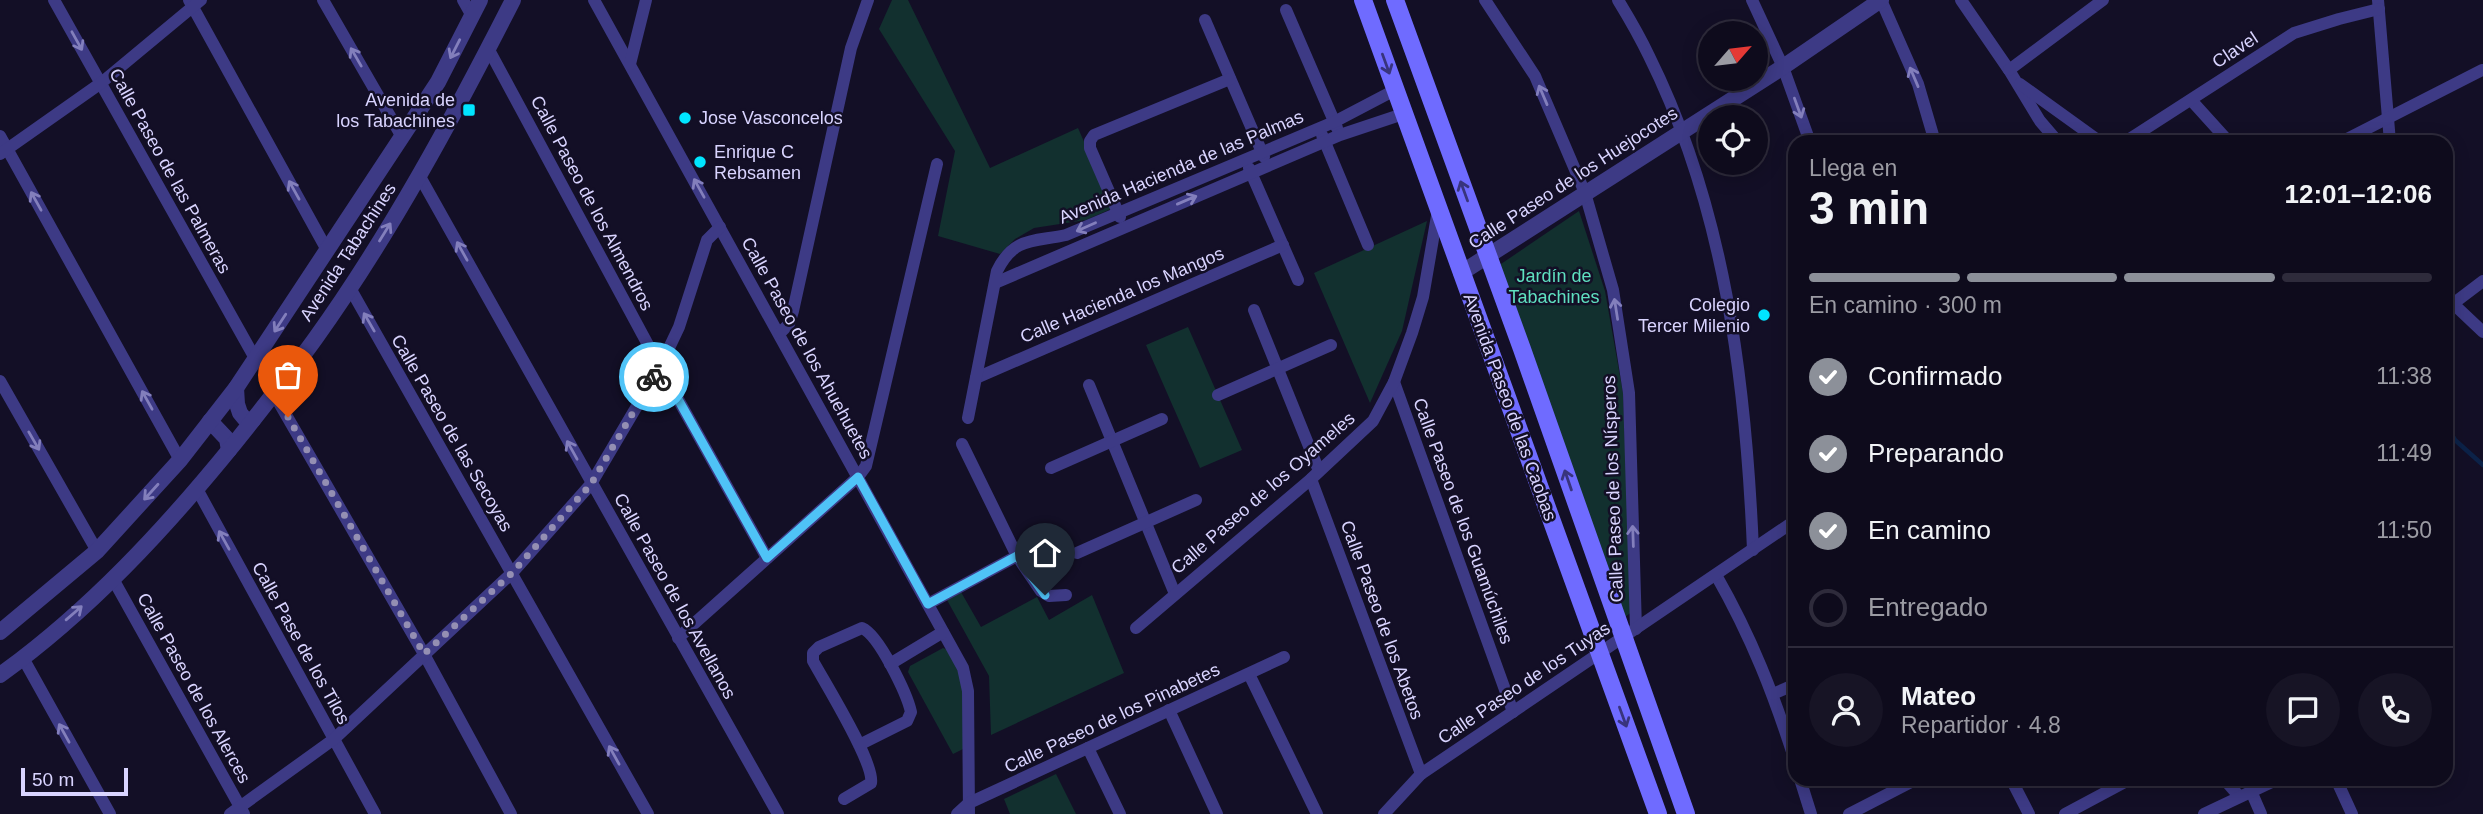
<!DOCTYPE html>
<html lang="es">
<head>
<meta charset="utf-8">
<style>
	body { margin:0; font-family:Helvetica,sans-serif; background:#171425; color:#f1f3f6; height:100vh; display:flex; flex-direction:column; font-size:26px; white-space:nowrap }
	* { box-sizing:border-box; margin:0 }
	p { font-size:23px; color:#9b9ba3 }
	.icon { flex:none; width:38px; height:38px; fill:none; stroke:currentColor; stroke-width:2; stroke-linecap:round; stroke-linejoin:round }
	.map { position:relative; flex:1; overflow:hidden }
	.side { position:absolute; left:1788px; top:135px; width:665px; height:651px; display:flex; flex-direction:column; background:#0e0b1c; border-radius:21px; box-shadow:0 4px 18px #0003,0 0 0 2px #2e2b3b }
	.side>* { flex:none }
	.needle { width:46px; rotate:62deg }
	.tools { position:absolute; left:1698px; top:21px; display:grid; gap:14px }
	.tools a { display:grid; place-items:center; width:70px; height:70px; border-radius:50%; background:#0e0b1c; box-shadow:0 4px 18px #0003,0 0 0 2px #2e2b3b; font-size:35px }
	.scale { position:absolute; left:21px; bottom:18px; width:107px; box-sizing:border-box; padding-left:7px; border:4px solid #d9d4ff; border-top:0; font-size:19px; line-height:24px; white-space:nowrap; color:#d9d4ff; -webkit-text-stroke:5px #130f26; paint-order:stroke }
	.pin { position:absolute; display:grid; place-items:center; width:60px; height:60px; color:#fff; margin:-72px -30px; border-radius:50% 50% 50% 0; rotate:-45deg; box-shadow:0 0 7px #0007 }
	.pin .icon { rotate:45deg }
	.courier { position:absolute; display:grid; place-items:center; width:70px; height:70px; margin:-35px; border:5px solid #4fc3f7; border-radius:50%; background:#fff; color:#222; box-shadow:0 2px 9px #0007 }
	.headline em { font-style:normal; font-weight:800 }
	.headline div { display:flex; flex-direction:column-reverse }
	.headline { display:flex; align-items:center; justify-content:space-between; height:119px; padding:0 21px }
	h1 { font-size:46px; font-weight:800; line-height:52px }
	.bar { display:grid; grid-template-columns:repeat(4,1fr); gap:10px 7px; align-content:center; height:84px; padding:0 21px }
	.bar i { height:9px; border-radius:5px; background:#2e2b3b }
	.bar .on { background:#8c9099 }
	.bar p { grid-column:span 4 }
	.line { display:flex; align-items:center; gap:18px; padding:0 21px; border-top:2px solid #2e2b3b }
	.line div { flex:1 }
	.round { display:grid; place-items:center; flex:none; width:74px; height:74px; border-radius:37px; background:#171425 }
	ol { padding:0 21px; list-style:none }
	li { display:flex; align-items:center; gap:21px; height:77px }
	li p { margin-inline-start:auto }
	li .icon { padding:7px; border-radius:50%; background:#8c9099; color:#fff; stroke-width:4 }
	li:last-child { color:#9b9ba3 }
	li i { width:38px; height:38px; border:4px solid #2e2b3b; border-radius:50% }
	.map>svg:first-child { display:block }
	.green { fill:#12302f }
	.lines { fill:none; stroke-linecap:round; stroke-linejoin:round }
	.stream { stroke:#0c2248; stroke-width:4.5 }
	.minor { stroke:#3d3a85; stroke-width:12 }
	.tertiary { stroke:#3d3a85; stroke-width:16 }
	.secondary { stroke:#6f6bff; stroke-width:18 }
	.oneway { stroke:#837fbc }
	.oneway2 { stroke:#38347d }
	.done { stroke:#948fb3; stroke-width:7; stroke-dasharray:0 12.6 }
	.route { stroke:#4fc3f7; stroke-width:9 }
	.poi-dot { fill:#00e5ff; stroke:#130f26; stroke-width:2.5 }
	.labels { text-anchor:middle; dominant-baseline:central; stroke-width:5; stroke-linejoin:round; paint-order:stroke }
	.street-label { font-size:18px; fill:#d9d4ff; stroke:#130f26 }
	.poi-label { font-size:18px; fill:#d9d4ff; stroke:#130f26; text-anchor:end }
	.park-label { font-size:18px; fill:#5fe0c0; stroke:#130f26 }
</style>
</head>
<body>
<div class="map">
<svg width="2483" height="814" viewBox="0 0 2483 814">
	<rect width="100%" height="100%" fill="#130f26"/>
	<g class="green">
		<path d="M892,0h16l82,168 88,-40 35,80 -27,12 -52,8 -19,11 -15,15 -62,-18 17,-85 -76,-122z"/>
		<path d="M1579,211l26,80 18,102 9,219 -10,7 -124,-353z"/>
		<path d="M1427,221l-25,110 -32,72 -56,-130z"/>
		<path d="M1188,327l54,123 -42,18 -54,-123z"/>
		<path d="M961,592l20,35 56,-30 12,23 43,-25 32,78 -133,62 -2,-59 -42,-76z"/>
		<path d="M943,648l5,2 15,30v69l-10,5 -45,-82 2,-6z"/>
		<path d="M1056,774l20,40h-66l-6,-15z"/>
	</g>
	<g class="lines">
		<path class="stream" d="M2446,425l9,15 28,25"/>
		<g class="minor">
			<path d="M54,0l202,360"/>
			<path d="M189,0l138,250"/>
			<path d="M323,0l79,137"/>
			<path d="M463,0l9,16"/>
			<path d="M594,0l369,668 5,23 1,123"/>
			<path d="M1485,0l50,76 50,117 28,97 16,103 7,236"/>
			<path d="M1618,0c11,18 22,37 31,56 76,153 97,326 104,494"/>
			<path d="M1752,0l31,67 27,75"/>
			<path d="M1881,0l37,84 17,58"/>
			<path d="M1961,0l48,70 31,51 18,21"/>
			<path d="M2378,0l12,142"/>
			<path d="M1286,10l51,118"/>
			<path d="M1205,20l59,137"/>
			<path d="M488,48l172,319 107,191"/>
			<path d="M630,64l16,-64"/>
			<path d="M2009,70l94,-70"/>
			<path d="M2020,84l75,54 10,4"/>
			<path d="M2191,100l38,42"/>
			<path d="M1322,135l46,110"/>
			<path d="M0,136l180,324"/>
			<path d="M2120,142l8,-2 166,-107 45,-14 40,-10"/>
			<path d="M2341,142l141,-72"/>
			<path d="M0,154l101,-71 100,-83"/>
			<path d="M1249,168l49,112"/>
			<path d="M419,175l359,639"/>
			<path d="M1120,217l-30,-69v-7l4,-6 136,-56"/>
			<path d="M995,283l345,-148 63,-21"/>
			<path d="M350,288l298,526"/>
			<path d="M2446,297l37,35"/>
			<path d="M2454,303l29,-22"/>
			<path d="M1254,310l65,161"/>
			<path d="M780,333l9,-9 4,-13 58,-263 17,-48"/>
			<path d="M976,378l307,-133"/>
			<path d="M0,381l97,170"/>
			<path d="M1394,382l119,330"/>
			<path d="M1089,385l86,209"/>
			<path d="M274,394l150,260 87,160"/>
			<path d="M1218,395l113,-50"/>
			<path d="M968,418l29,-147c17,-35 38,-29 69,-36l268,-113 61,-32"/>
			<path d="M962,444l55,112 24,35 8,5 17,-1"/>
			<path d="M1051,468l111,-49"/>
			<path d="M1311,479l110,295"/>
			<path d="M197,489l178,325"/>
			<path d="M1077,553l119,-53"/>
			<path d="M1716,575c36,63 58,120 80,189"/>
			<path d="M113,579l131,235"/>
			<path d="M928,604l89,-48"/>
			<path d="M1136,628l175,-149 62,-58 21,-39 18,-49 11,-36 15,-87"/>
			<path d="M678,638l180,-161 8,-11 71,-302"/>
			<path d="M23,658l87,156"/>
			<path d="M890,664l53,-32"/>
			<path d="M1249,674l68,140"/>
			<path d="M1773,694l23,-10"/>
			<path d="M1169,710l48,104"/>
			<path d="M1088,748l32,66"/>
			<path d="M1800,779l11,35"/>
			<path d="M2011,779l18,35"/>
			<path d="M2224,779l15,17"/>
			<path d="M2336,779l16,35"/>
			<path d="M2251,791l10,23"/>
			<path d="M844,799l27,-16c4,-20 -46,-100 -58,-122v-8l6,-6 43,-19c17,7 45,66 49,84l-4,9 -48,24"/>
			<path d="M230,814l104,-75 178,-166 79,-89 69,-117 19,-40 28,-87 13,-13"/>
			<path d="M957,814l12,-11 315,-146"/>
			<path d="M1384,814l37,-40 375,-254"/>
			<path d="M1849,814l68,-35"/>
			<path d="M2065,814l58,-31"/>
			<path d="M2204,814l74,-35"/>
		</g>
		<g class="tertiary">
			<path d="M1461,273l322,-206 98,-67"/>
			<path d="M236,388l1,16 3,9 5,6 8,1"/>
			<path d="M210,421l17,18 2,11"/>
			<path d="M0,632l97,-81 83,-91 56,-72 202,-306 42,-82"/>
			<path d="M0,675c89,-64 165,-146 234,-231 27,-34 55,-69 81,-105 76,-106 139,-223 198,-339"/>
		</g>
		<g class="secondary">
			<path d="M1363,0l295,814"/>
			<path d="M1395,0l127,349 164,465"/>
		</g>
	</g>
	<defs><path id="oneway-shaft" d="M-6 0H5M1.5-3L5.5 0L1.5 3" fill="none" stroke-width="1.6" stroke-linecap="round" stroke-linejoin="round" transform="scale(1.75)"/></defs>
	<g class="oneway">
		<use href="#oneway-shaft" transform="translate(77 41) rotate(61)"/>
		<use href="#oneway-shaft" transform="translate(455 49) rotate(117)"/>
		<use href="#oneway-shaft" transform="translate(356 57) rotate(-120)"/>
		<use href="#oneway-shaft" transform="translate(1914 77) rotate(-113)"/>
		<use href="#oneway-shaft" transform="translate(1543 95) rotate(-113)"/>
		<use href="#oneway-shaft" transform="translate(1798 108) rotate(70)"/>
		<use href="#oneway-shaft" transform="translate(699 188) rotate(-119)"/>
		<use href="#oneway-shaft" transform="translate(294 190) rotate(-119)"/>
		<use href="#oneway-shaft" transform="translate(1187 200) rotate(-23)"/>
		<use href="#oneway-shaft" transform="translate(36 201) rotate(-119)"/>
		<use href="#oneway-shaft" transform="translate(1086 227) rotate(156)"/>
		<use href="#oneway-shaft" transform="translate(385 232) rotate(-58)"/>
		<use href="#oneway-shaft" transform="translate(462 251) rotate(-119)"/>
		<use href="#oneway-shaft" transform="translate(1616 309) rotate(-99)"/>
		<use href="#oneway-shaft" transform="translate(369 322) rotate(-120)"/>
		<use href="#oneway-shaft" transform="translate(280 323) rotate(123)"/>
		<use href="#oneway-shaft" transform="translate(147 400) rotate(-119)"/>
		<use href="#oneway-shaft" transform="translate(34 441) rotate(60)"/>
		<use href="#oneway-shaft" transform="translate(572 450) rotate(-119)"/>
		<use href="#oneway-shaft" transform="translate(151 492) rotate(132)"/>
		<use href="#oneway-shaft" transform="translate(1633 536) rotate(-92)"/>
		<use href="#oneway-shaft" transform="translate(224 540) rotate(-119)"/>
		<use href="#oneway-shaft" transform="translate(74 613) rotate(-41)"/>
		<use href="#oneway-shaft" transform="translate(64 733) rotate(-119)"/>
		<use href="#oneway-shaft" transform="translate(614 755) rotate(-119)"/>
	</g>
	<g class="oneway2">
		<use href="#oneway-shaft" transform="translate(1386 64) rotate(70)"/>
		<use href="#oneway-shaft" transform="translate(1464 191) rotate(-110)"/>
		<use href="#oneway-shaft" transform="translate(1568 480) rotate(-109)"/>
		<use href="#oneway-shaft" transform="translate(1623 717) rotate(70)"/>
	</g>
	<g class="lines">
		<path class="done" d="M288,417l136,237 88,-81 79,-89 63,-107"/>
		<path class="route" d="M654,377l6,-10 107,191 91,-81 70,127 89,-48 28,39"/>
	</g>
	<g class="poi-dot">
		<rect x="462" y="103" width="14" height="14" rx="3.5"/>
		<circle cx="685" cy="118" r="7"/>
		<circle cx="700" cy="162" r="7"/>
		<circle cx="1764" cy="315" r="7"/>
	</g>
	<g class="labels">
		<g class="street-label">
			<text transform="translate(2235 50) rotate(-33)">Clavel</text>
			<text transform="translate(1181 167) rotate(-23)">Avenida Hacienda de las Palmas</text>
			<text transform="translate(170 171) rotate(61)">Calle Paseo de las Palmeras</text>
			<text transform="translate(1573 178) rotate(-33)">Calle Paseo de los Huejocotes</text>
			<text transform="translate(592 203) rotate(62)">Calle Paseo de los Almendros</text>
			<text transform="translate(348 252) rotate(-57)">Avenida Tabachines</text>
			<text transform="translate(1122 295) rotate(-23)">Calle Hacienda los Mangos</text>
			<text transform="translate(807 348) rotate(61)">Calle Paseo de los Ahuehuetes</text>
			<text transform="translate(1510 407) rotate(70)">Avenida Paseo de las Caobas</text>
			<text transform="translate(452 433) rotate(60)">Calle Paseo de las Secoyas</text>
			<text transform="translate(1613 489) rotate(-92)">Calle Paseo de los Nísperos</text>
			<text transform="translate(1263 493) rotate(-41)">Calle Paseo de los Oyameles</text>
			<text transform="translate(1463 521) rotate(70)">Calle Paseo de los Guamúchiles</text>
			<text transform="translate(675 596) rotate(61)">Calle Paseo de los Avellanos</text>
			<text transform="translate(1382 620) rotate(70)">Calle Paseo de los Abetos</text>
			<text transform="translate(301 643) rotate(61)">Calle Pase de los Tilos</text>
			<text transform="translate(1524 683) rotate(-34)">Calle Paseo de los Tuyas</text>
			<text transform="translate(194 688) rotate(61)">Calle Paseo de los Alerces</text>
			<text transform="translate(1112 718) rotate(-25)">Calle Paseo de los Pinabetes</text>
		</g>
		<g class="poi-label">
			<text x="455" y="100">Avenida de<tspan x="455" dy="21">los Tabachines</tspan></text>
			<text x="699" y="118" text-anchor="start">Jose Vasconcelos</text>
			<text x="714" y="152" text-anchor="start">Enrique C<tspan x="714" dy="21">Rebsamen</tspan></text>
			<text x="1750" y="305">Colegio<tspan x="1750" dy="21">Tercer Milenio</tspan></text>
		</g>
		<g class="park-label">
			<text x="1554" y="276">Jardín de<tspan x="1554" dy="21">Tabachines</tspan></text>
		</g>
	</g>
</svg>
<div class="tools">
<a><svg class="needle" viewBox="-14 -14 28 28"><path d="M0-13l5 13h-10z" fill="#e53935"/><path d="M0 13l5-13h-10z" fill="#9b9ba3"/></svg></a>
<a><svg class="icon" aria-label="locate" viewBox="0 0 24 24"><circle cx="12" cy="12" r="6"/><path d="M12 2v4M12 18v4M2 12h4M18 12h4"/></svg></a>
</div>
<div class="scale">50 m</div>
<div class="pin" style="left:288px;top:417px;background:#ea580c"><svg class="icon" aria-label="bag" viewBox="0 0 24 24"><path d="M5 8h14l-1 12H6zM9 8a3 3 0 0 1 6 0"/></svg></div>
<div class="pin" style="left:1045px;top:595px;background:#1f2937"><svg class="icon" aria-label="home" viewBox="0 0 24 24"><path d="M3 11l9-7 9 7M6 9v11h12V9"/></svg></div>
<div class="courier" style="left:654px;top:377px"><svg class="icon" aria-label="bike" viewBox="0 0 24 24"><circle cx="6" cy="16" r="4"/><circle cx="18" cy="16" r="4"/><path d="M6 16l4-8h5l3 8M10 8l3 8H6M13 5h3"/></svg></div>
<section class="side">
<div class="headline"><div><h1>3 min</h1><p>Llega en</p></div><em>12:01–12:06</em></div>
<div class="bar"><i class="on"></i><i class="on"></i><i class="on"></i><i></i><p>En camino · 300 m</p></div>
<ol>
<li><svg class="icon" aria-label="check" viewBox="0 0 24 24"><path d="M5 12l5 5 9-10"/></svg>Confirmado<p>11:38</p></li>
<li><svg class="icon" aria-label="check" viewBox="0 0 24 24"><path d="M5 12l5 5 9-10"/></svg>Preparando<p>11:49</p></li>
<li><svg class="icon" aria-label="check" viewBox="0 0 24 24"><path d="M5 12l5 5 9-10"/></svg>En camino<p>11:50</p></li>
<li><i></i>Entregado</li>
</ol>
<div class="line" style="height:126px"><a class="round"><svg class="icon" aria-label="person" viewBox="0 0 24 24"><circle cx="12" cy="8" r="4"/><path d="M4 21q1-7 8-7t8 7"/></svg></a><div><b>Mateo</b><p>Repartidor · 4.8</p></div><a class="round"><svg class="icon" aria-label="chat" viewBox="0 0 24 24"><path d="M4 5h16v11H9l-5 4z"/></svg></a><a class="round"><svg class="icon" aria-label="phone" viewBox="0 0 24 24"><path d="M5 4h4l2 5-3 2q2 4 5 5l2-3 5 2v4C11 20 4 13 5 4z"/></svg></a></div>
</section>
</div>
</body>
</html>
